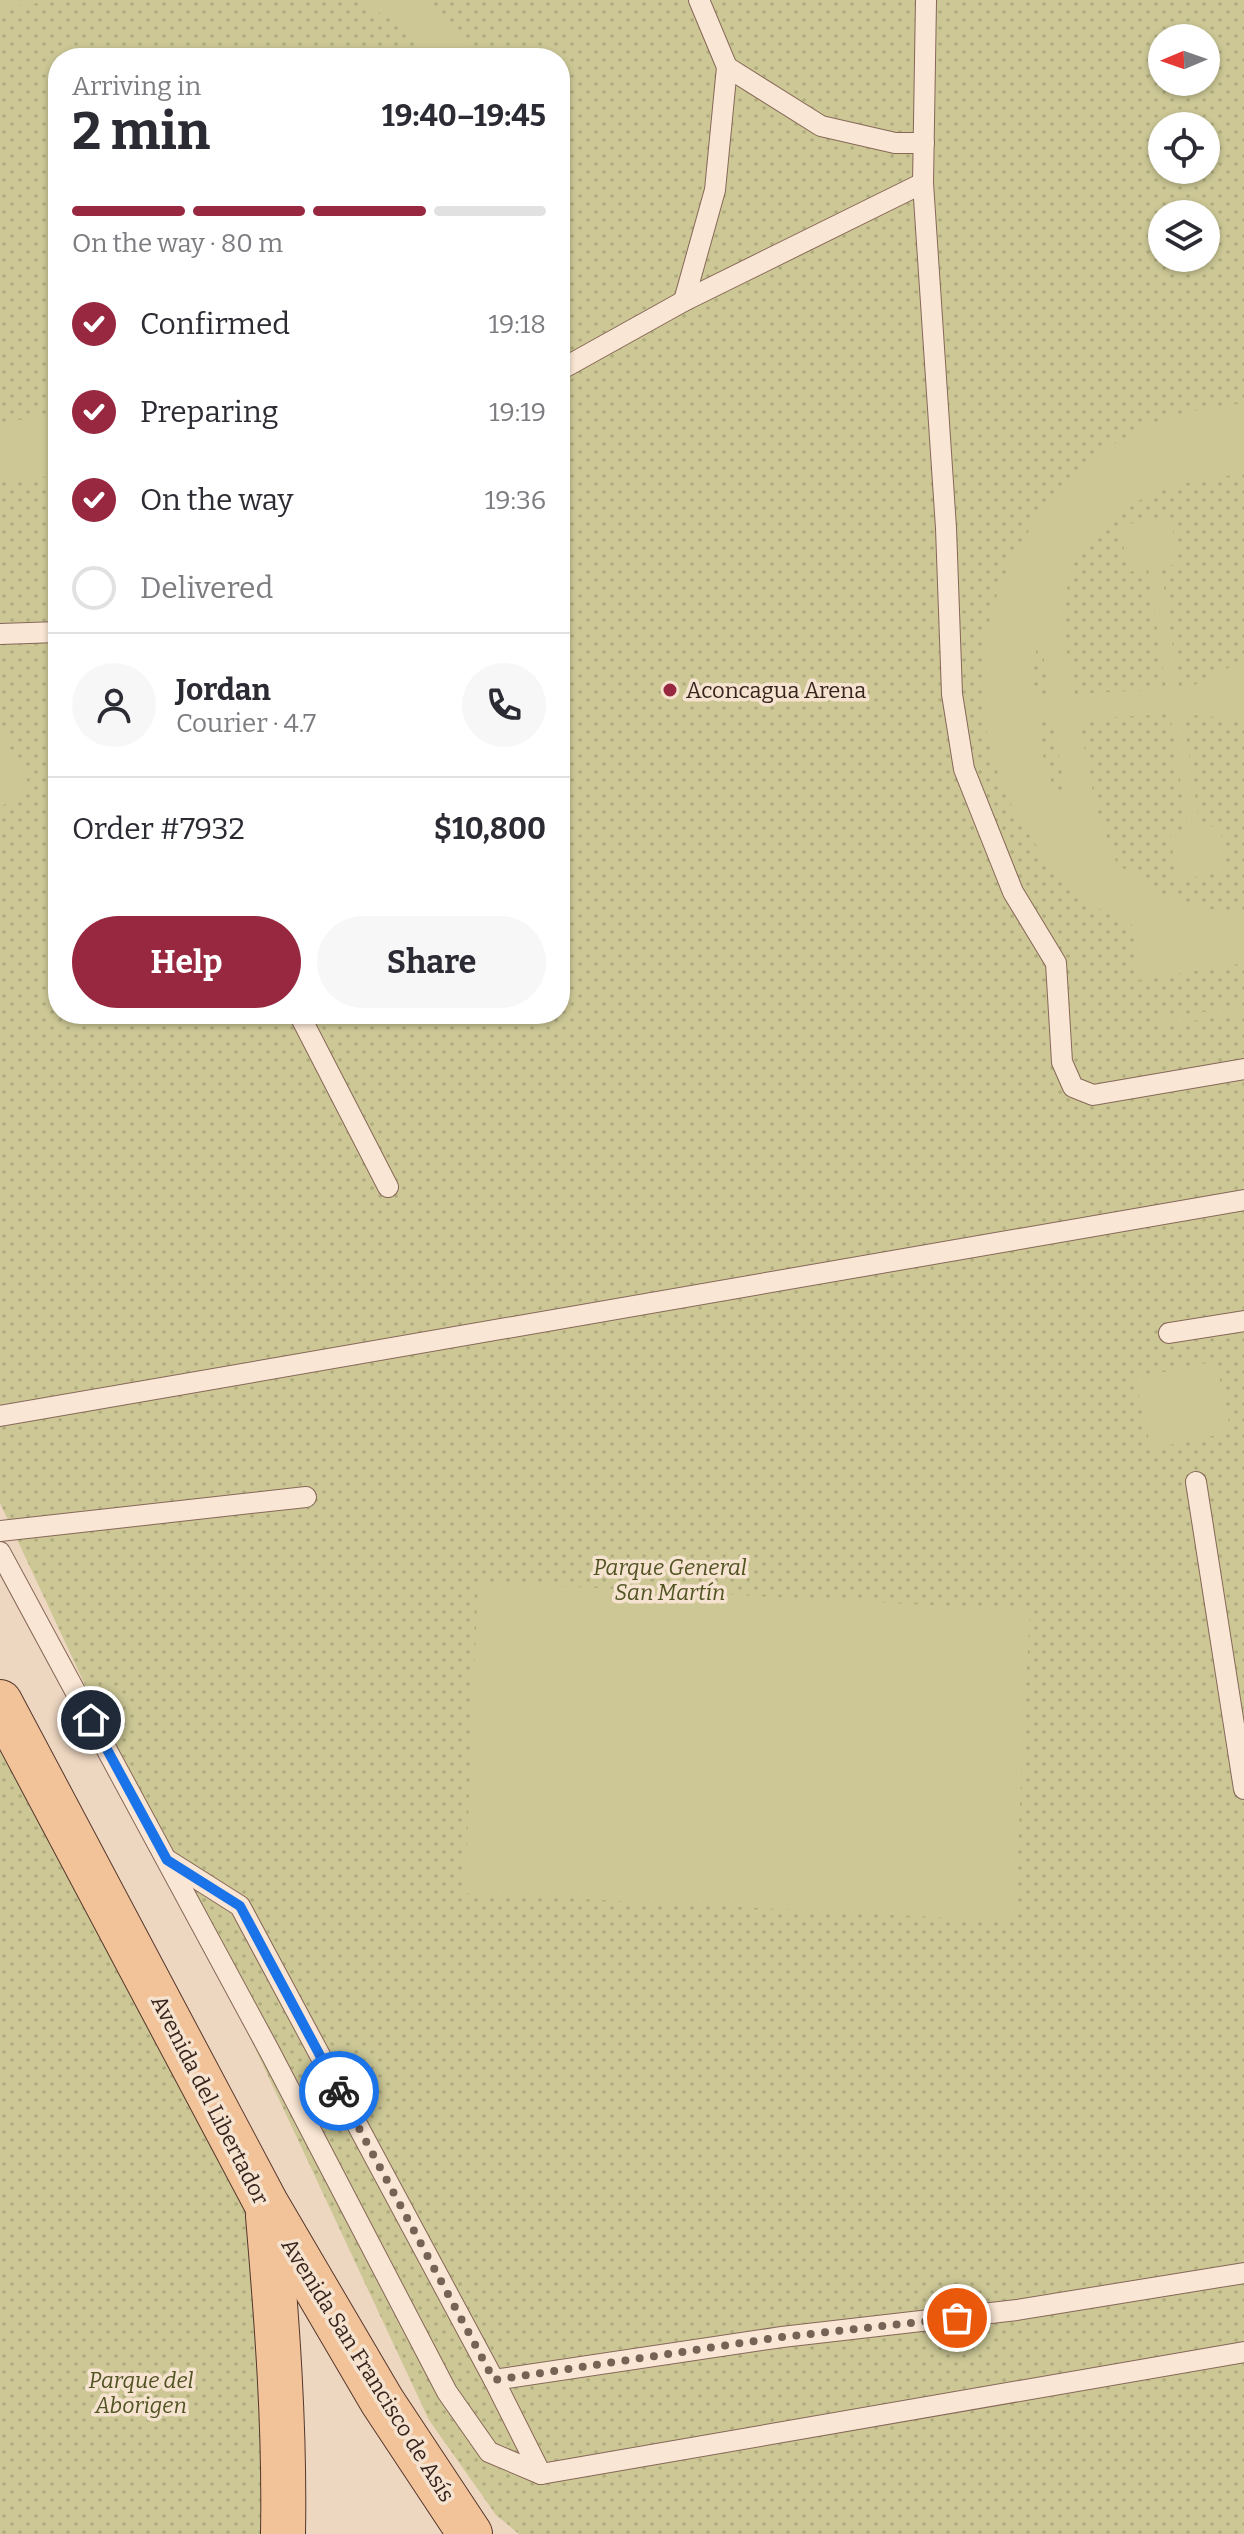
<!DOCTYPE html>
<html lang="en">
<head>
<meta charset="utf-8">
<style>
	body { margin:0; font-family:Bitter,serif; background:#f7f7f7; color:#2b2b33; height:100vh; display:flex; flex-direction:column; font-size:30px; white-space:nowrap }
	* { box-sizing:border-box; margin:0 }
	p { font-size:26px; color:#7c7c81 }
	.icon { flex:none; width:44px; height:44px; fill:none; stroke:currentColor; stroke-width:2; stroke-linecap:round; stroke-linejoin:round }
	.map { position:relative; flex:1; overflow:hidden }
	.sheet { position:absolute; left:48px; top:48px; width:522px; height:976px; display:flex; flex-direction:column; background:#fff; border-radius:32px; box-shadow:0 2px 6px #0004 }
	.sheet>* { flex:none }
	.needle { width:52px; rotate:268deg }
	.tools { position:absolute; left:1148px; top:24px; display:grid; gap:16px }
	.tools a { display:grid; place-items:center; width:72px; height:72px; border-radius:50%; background:#fff; box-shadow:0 2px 6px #0004; font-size:40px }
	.pin { position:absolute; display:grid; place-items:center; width:68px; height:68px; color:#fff; margin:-34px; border:4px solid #fff; border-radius:50%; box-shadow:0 2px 8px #0007 }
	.courier { position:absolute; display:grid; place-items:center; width:80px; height:80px; margin:-40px; border:6px solid #1a73e8; border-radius:50%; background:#fff; color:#222; box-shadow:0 2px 10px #0007 }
	.headline em { font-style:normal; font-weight:700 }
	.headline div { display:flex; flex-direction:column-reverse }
	.headline { display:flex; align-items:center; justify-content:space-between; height:136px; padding:0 24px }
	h1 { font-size:52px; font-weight:700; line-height:60px }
	.bar { display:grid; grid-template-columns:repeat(4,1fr); gap:12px 8px; align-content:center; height:96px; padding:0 24px }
	.bar i { height:10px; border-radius:6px; background:#e1e1e2 }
	.bar .active { background:#972840 }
	.bar p { grid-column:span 4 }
	.line { display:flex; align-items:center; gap:20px; padding:0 24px; border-top:2px solid #e1e1e2 }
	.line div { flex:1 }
	.round { display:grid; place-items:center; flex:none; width:84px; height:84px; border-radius:42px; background:#f7f7f7 }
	ol { padding:0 24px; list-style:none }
	li { display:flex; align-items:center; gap:24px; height:88px }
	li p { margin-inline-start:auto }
	li .icon { padding:8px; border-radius:50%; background:#972840; color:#fff; stroke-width:4 }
	li:last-child { color:#7c7c81 }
	li i { width:44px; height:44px; border:4px solid #e1e1e2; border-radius:50% }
	.cta { display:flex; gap:16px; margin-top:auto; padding:16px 24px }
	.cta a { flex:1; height:92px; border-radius:48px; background:#972840; color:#fff; font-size:32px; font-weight:700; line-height:92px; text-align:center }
	.cta a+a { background:#f7f7f7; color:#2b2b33 }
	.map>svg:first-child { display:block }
	.green { fill:url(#green-dots); fill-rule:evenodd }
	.pitch { fill:#ccc795; fill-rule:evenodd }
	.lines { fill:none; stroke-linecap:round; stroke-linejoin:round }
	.service-casing { stroke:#876758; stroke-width:22 }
	.primary-casing { stroke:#55372d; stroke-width:46 }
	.service { stroke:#f9e6d4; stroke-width:20 }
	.primary { stroke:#f2c398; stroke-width:44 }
	.done { stroke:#776356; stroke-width:8; stroke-dasharray:0 14.4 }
	.route { stroke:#1a73e8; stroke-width:10 }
	.poi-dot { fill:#972840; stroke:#f5e3d0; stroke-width:3 }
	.labels { text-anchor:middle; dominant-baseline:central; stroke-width:7; stroke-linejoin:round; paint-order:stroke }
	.poi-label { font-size:22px; fill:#37241d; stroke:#f5e3d0; text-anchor:start }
	.park-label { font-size:22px; font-style:italic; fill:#525323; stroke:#f5e3d0 }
	.street-label { font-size:22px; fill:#37241d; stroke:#f5e3d0 }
</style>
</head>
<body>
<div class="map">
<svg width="1244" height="2534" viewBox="0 0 1244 2534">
	<defs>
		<pattern id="green-dots" width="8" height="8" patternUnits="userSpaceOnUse" patternTransform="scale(2)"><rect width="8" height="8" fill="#ccc795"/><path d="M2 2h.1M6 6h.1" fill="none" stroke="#b0ab80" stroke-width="1.8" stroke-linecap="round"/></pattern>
	</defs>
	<rect width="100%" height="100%" fill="#eed7c1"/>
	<g class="green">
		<path d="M0,0h1244v2534h-725l-23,-19 -67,-95 -429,-917zM1162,38h44v44h-44zM58,58h502v956h-502zM1162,126h44v44h-44zM1162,214h44v44h-44z"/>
		<path d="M0,1702l267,503 16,329h-283z"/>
	</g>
	<g class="pitch">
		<path d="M0,0h63l-63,8z"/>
		<path d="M358,0h62l23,17 34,41h-44l-45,-40z"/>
		<path d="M1244,403v70l-70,12 -38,17 -35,24 -24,28 -13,45 -2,27 13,68 91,-5 -18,-120 -20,3 -8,-47 51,-7 7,46 -17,3 18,121h9l56,-28v60l-61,-6 17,114 20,-2 7,46 -50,8 -7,-47 18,-3 -18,-116 -91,5 17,89 21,56 47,31 45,14 35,3v51l-105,17 -7,-55c-13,-6 -27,-11 -38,-20 -112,-87 -147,-240 -72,-363 14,-23 31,-51 51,-68 31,-26 71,-52 111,-61 20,-4 40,-7 60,-10zM1040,632l9,63 -14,1 -2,-29zM1053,720l14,84 -1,1c-19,-21 -26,-57 -28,-84z"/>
		<path d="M58,414v61l-58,7v-59z"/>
		<path d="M0,729l32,61 -32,17z"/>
		<path d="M1244,1006v8l-89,12 -1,-7z"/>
		<path d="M1216,1361l15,71 -80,17 -16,-71z"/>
		<path d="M478,1582l552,28 -16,311 -549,-28z"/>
	</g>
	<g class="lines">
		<defs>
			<g id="service">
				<path d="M926,0l-3,183 23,345 6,166 12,75 49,123 43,71 6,99 11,25 20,8 151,-26"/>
				<path d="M727,67l94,59 74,17h29"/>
				<path d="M684,301l31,-111 12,-123 -28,-67"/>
				<path d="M560,370l124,-69 239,-118"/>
				<path d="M0,634l58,-2"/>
				<path d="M299,1014l89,173"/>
				<path d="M1169,1333l75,-12"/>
				<path d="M0,1416l1244,-216"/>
				<path d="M1196,1482l48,307"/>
				<path d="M0,1531l306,-34"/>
				<path d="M0,1552l270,500 177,340 42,60 52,22 703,-122"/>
				<path d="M169,1861l71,45 254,474 288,-43 235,-27 227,-37"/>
				<path d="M494,2380l47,94"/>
			</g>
			<g id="primary">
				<path d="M0,1702l267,503 115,196 88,133"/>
				<path d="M268,2216c9,106 17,211 15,318"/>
			</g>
		</defs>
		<use href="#service" class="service-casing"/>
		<use href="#primary" class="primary-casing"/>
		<use href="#service" class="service"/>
		<use href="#primary" class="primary"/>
	</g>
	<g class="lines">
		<path class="done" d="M339,2091l155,289 288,-43 175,-19"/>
		<path class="route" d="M91,1720l76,140 73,46 99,185"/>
	</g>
	<circle class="poi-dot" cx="670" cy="690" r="8"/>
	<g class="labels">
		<g class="poi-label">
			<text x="686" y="690">Aconcagua Arena</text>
		</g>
		<g class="park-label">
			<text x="670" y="1567">Parque General<tspan x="670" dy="25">San Martín</tspan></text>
			<text x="141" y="2380">Parque del<tspan x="141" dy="25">Aborigen</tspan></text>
		</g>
		<g class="street-label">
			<text transform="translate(210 2100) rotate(63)">Avenida del Libertador</text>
			<text transform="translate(368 2370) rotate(58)">Avenida San Francisco de Asís</text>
		</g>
	</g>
</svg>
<div class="tools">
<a><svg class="needle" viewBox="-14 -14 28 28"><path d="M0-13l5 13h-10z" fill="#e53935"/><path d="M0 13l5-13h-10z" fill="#7c7c81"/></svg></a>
<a><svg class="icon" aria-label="locate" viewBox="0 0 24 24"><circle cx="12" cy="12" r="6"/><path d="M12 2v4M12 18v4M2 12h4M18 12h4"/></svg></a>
<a><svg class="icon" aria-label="layers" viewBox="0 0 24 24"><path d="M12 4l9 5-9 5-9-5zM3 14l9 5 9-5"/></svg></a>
</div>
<div class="pin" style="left:957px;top:2318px;background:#ea580c"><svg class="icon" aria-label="bag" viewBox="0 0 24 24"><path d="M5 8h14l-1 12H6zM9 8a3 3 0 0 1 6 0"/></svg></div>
<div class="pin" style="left:91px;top:1720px;background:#1f2937"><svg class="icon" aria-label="home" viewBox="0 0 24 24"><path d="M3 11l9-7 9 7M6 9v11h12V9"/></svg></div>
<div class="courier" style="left:339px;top:2091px"><svg class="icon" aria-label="bike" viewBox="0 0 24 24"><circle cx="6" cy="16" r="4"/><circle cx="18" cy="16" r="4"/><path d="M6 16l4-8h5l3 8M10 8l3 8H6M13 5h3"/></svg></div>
<section class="sheet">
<div class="headline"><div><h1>2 min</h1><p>Arriving in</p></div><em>19:40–19:45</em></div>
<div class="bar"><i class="active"></i><i class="active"></i><i class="active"></i><i></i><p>On the way · 80 m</p></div>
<ol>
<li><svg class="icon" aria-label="check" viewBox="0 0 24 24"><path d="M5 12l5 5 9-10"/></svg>Confirmed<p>19:18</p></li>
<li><svg class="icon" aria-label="check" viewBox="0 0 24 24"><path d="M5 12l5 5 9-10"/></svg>Preparing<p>19:19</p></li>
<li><svg class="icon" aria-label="check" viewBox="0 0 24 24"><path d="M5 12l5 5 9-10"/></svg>On the way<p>19:36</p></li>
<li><i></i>Delivered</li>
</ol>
<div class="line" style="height:144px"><a class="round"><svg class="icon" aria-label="person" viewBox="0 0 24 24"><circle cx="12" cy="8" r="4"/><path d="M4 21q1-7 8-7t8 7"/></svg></a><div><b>Jordan</b><p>Courier · 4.7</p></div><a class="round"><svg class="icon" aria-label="phone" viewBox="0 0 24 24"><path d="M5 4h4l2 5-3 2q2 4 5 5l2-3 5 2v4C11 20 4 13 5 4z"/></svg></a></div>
<div class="line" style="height:104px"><div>Order #7932</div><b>$10,800</b></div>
<div class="cta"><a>Help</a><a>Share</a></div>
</section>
</div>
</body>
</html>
